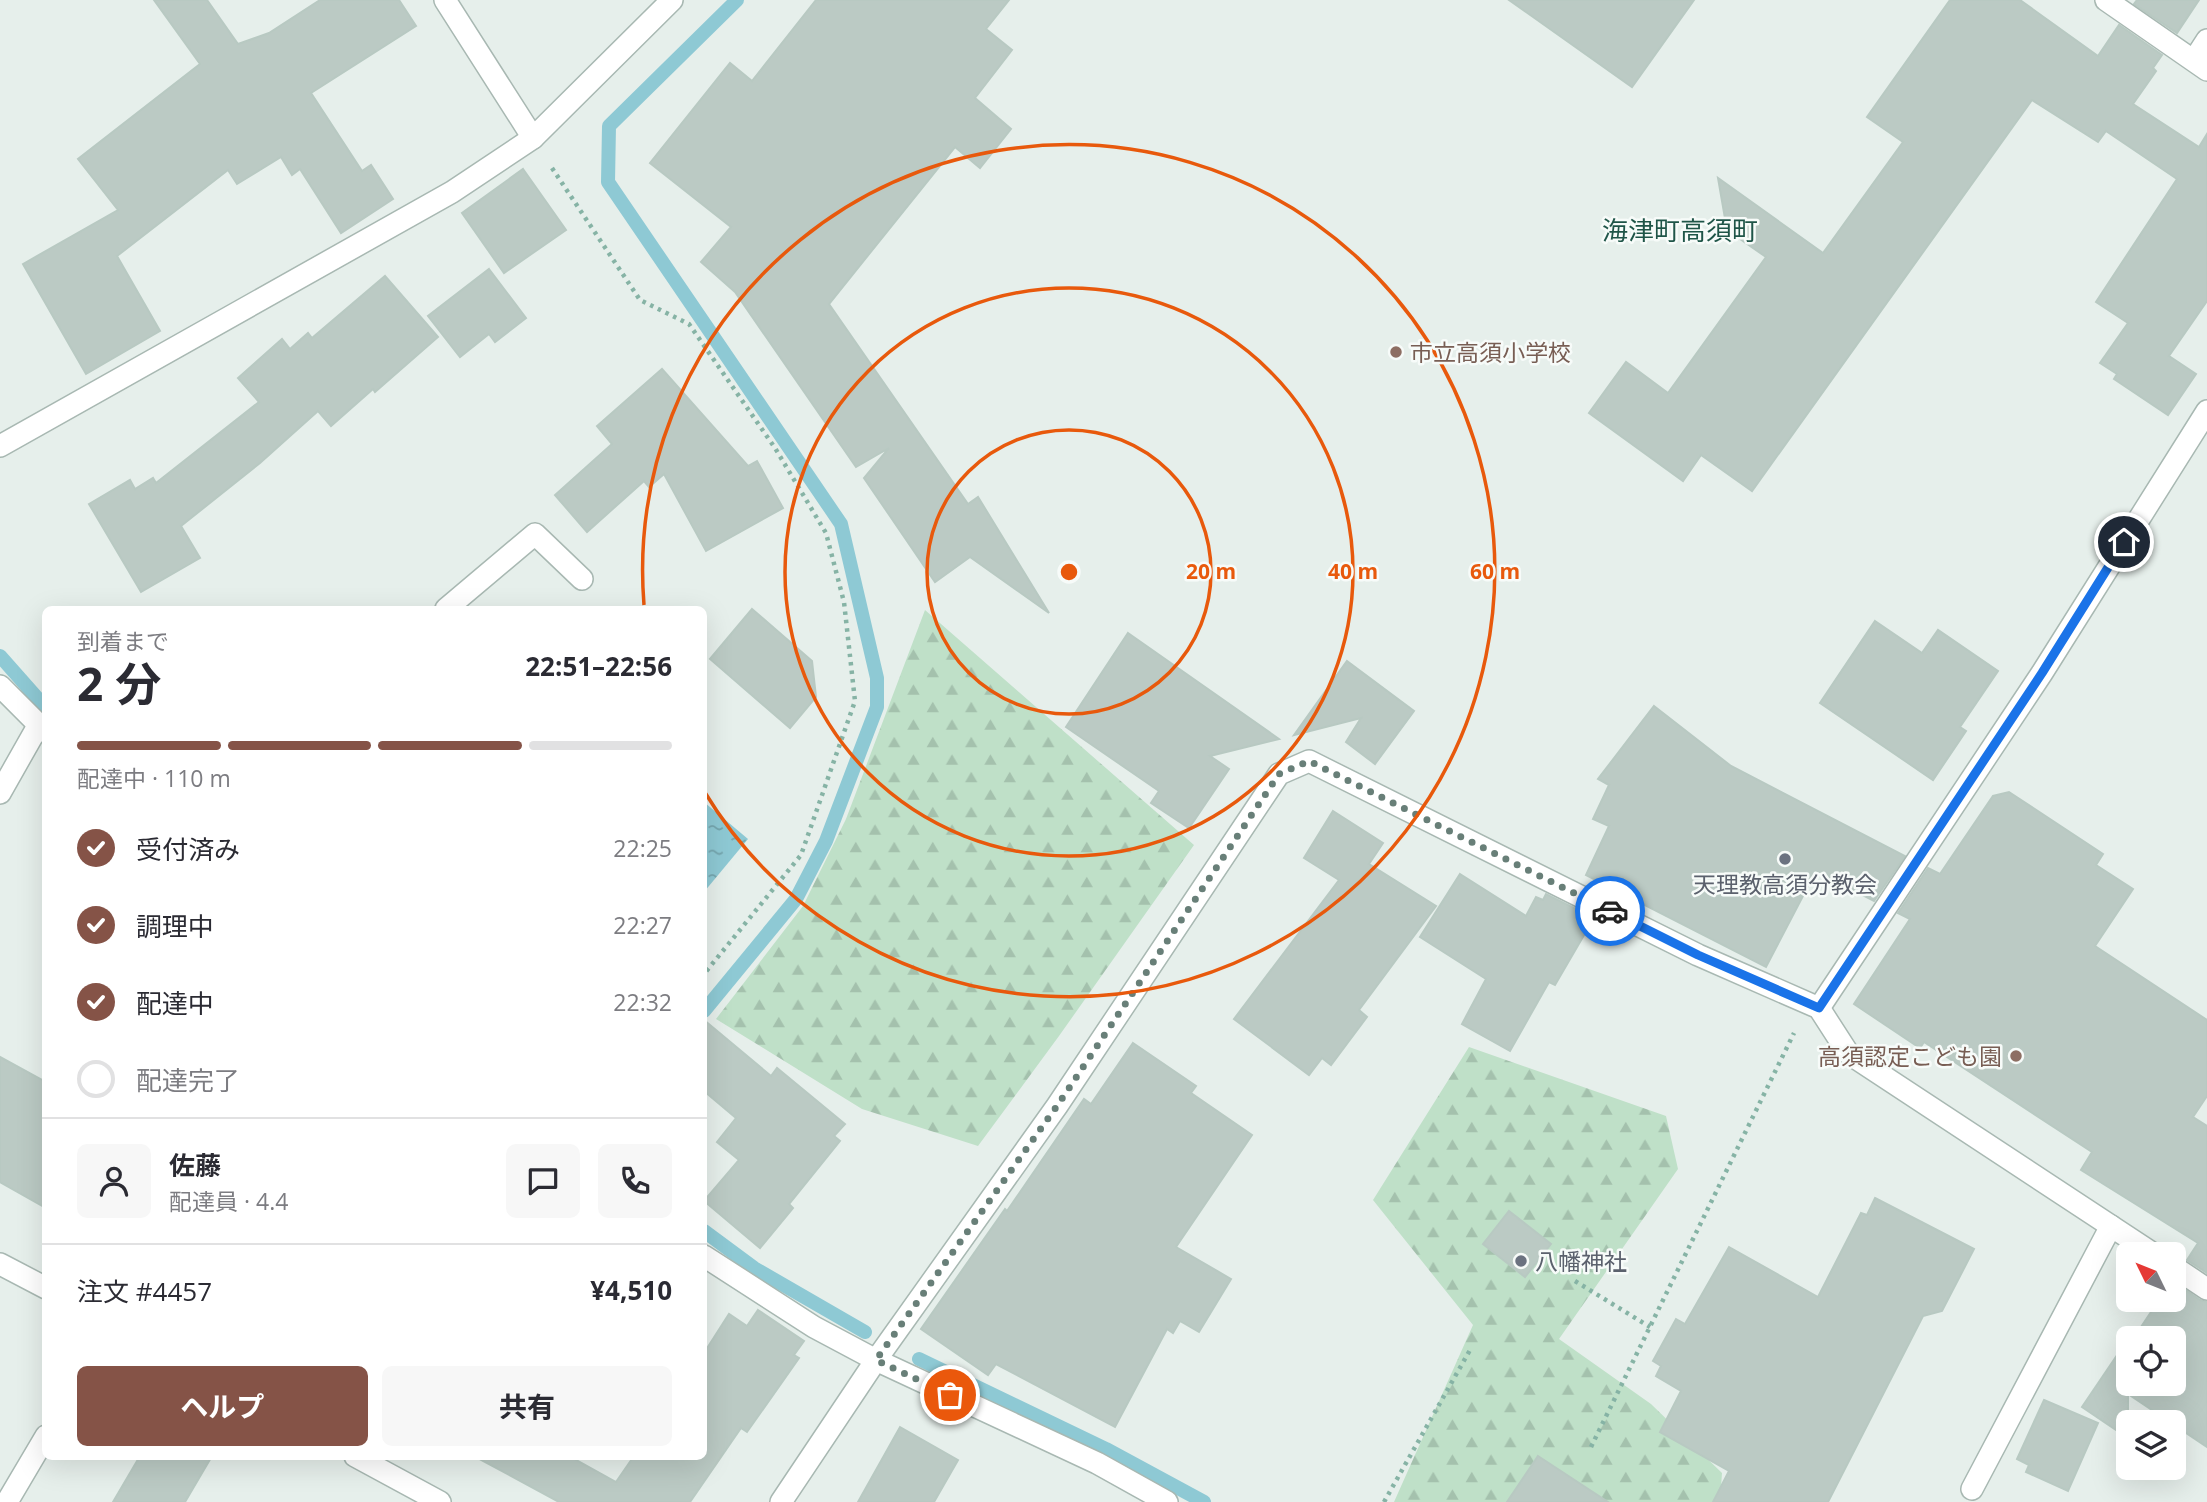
<!DOCTYPE html>
<html lang="ja">
<head>
<meta charset="utf-8">
<style>
	body { margin:0; font-family:"Open Sans","Noto Sans JP",sans-serif; background:#f7f7f7; color:#2b2b33; height:100vh; display:flex; flex-direction:column; font-size:26px; white-space:nowrap }
	* { box-sizing:border-box; margin:0 }
	p { font-size:23px; color:#7c7c81 }
	.icon { flex:none; width:38px; height:38px; fill:none; stroke:currentColor; stroke-width:2; stroke-linecap:round; stroke-linejoin:round }
	.map { position:relative; flex:1; overflow:hidden }
	.details { position:absolute; left:42px; top:606px; width:665px; height:854px; display:flex; flex-direction:column; background:#fff; border-radius:10px; box-shadow:0 7px 28px #0002 }
	.details>* { flex:none }
	.needle { width:46px; rotate:313deg }
	.fabs { position:absolute; left:2116px; top:1242px; display:grid; gap:14px }
	.fabs a { display:grid; place-items:center; width:70px; height:70px; border-radius:10px; background:#fff; box-shadow:0 7px 28px #0002; font-size:35px }
	.pin { position:absolute; display:grid; place-items:center; width:60px; height:60px; color:#fff; margin:-30px; border:4px solid #fff; border-radius:50%; box-shadow:0 2px 7px #0007 }
	.courier { position:absolute; display:grid; place-items:center; width:70px; height:70px; margin:-35px; border:5px solid #1a73e8; border-radius:50%; background:#fff; color:#222; box-shadow:0 2px 9px #0007 }
	.summary em { font-style:normal; font-weight:700 }
	.summary div { display:flex; flex-direction:column-reverse }
	.summary { display:flex; align-items:center; justify-content:space-between; height:119px; padding:0 35px }
	h1 { font-size:46px; font-weight:700; line-height:52px }
	.bar { display:grid; grid-template-columns:repeat(4,1fr); gap:10px 7px; align-content:center; height:84px; padding:0 35px }
	.bar i { height:9px; border-radius:5px; background:#e1e1e2 }
	.bar .on { background:#855347 }
	.bar p { grid-column:span 4 }
	.line { display:flex; align-items:center; gap:18px; padding:0 35px; border-top:2px solid #e1e1e2 }
	.line div { flex:1 }
	.round { display:grid; place-items:center; flex:none; width:74px; height:74px; border-radius:10px; background:#f7f7f7 }
	ol { padding:0 35px; list-style:none }
	li { display:flex; align-items:center; gap:21px; height:77px }
	li p { margin-inline-start:auto }
	li .icon { padding:7px; border-radius:50%; background:#855347; color:#fff; stroke-width:4 }
	li:last-child { color:#7c7c81 }
	li i { width:38px; height:38px; border:4px solid #e1e1e2; border-radius:50% }
	.action { display:flex; gap:14px; margin-top:auto; padding:14px 35px }
	.action a { flex:1; height:80px; border-radius:10px; background:#855347; color:#fff; font-size:28px; font-weight:700; line-height:80px; text-align:center }
	.action a+a { background:#f7f7f7; color:#2b2b33 }
	.map>svg:first-child { display:block }
	.forest { fill:url(#forest-firs) }
	.water { fill:url(#water-ripples) }
	.lines { fill:none; stroke-linecap:round; stroke-linejoin:round }
	.stream { stroke:#8ec9d4; stroke-width:14 }
	.building { fill:#bbcac4; stroke:#b8c9c2; stroke-width:2 }
	.lane-casing { stroke:#a8b8b2; stroke-width:24 }
	.street-casing { stroke:#a8b8b2; stroke-width:24 }
	.path { stroke:#86b3a5; stroke-width:4.5; stroke-dasharray:3.5 5; stroke-linecap:butt }
	.lane { stroke:#fff; stroke-width:21 }
	.street { stroke:#fff; stroke-width:21 }
	.done { stroke:#687f78; stroke-width:7; stroke-dasharray:0 12.6 }
	.route { stroke:#1a73e8; stroke-width:9 }
	.ring { fill:none; stroke:#e8590c; stroke-width:3.5 }
	.education-dot { fill:#8d6e63; stroke:#f7fbf9; stroke-width:2.5 }
	.worship-dot { fill:#6b7280; stroke:#f7fbf9; stroke-width:2.5 }
	.labels { text-anchor:middle; dominant-baseline:central; stroke-width:5; stroke-linejoin:round; paint-order:stroke }
	.education-label { font-size:23px; fill:#785e54; stroke:#f7fbf9; text-anchor:start }
	.worship-label { font-size:23px; fill:#5b616d; stroke:#f7fbf9 }
	.quarter-label { font-size:26px; fill:#1f5548; stroke:#f7fbf9 }
	.centre { fill:#e8590c; stroke:#f7fbf9; stroke-width:3.5 }
	.ring-label { font-size:21px; text-anchor:middle; font-weight:bold; fill:#e8590c; stroke:#f7fbf9; stroke-width:5; stroke-linejoin:round; paint-order:stroke }
</style>
</head>
<body>
<div class="map">
<svg width="2207" height="1502" viewBox="0 0 2207 1502">
	<defs>
		<pattern id="forest-firs" width="22" height="20" patternUnits="userSpaceOnUse" patternTransform="scale(1.75)"><rect width="22" height="20" fill="#bfe0c8"/><path d="M5 1l3.5 6h-7zM16 11l3.5 6h-7z" fill="#a4c1ad"/></pattern>
		<pattern id="water-ripples" width="26" height="14" patternUnits="userSpaceOnUse" patternTransform="scale(1.75)"><rect width="26" height="14" fill="#8ec9d4"/><path d="M2 4q2-2 4 0t4 0M15 11q2-2 4 0t4 0" fill="none" stroke="#74a5ad"/></pattern>
	</defs>
	<rect width="100%" height="100%" fill="#e6efeb"/>
	<g class="forest">
		<path d="M925,610l269,235 -135,191 -81,110 -116,-37 -146,-90 87,-113 43,-87z"/>
		<path d="M1469,1047l197,69 12,53 -119,170 92,65 71,69 -2,29h-326l79,-177 -100,-125z"/>
	</g>
	<path class="water" d="M704,802l44,37 -44,53z"/>
	<g class="lines">
		<g class="stream">
			<path d="M0,656l46,52"/>
			<path d="M704,1011l92,-112 30,-58 51,-134v-29l-36,-154 -233,-342 1,-56 128,-126"/>
			<path d="M704,1231l50,37 111,64"/>
			<path d="M919,1359l187,90 98,53"/>
		</g>
	</g>
	<g class="building">
		<path d="M154,0h53l31,44 31,-11 51,-33h79l17,26 -105,67 51,78 9,-6 22,34 -52,34 -41,-64 -8,6 -11,-18 -44,27 -9,-14 -111,86 43,75 -74,43 -63,-110 95,-54 -40,-51 122,-95z"/>
		<path d="M816,0h193l-23,29 26,21 -37,48 36,31 -31,39 -25,-21 -126,157 139,200 10,-7 71,116 -79,-56 -35,25 -71,-104 25,-30 -33,19 -121,-175 -34,-30 30,-35 -81,-64 80,-100 22,18z"/>
		<path d="M1509,0h185l-62,87z"/>
		<path d="M1950,0h70l78,56 21,-31 43,30 -9,13 3,3 -23,33 66,43 8,-13v167l-38,55 27,18 -28,41 -54,-36 3,-5 -17,-11 28,-40 -32,-21 81,-123 -71,-48 -8,11 -66,-42 -280,391 -51,-36 -18,26 -94,-68 37,-51 42,31 98,-136 -39,-27 -9,-52 105,75 80,-111 -36,-25z"/>
		<path d="M2137,0h62l-22,33 -43,-29z"/>
		<path d="M523,169l43,61 -62,43 -42,-60z"/>
		<path d="M489,269l37,49 -31,24 -6,-8 -29,23 -32,-41z"/>
		<path d="M385,276l53,61 -63,55 -2,-3 -42,37 -13,-15 -58,52 -79,63 19,32 -59,34 -52,-88 41,-24 5,9 18,-11 3,5 103,-81 -21,-24 44,-39 8,10 18,-16 4,5z"/>
		<path d="M662,369l86,97 9,-5 26,47 -77,43 -42,-77 -15,13 -5,-6 -57,51 -32,-37 57,-51 -15,-18z"/>
		<path d="M752,609l60,52 4,36 -26,31 -80,-69z"/>
		<path d="M1875,621l47,32 16,-23 60,41 -38,56 6,4 -33,49 -113,-77z"/>
		<path d="M1128,633l151,106 -69,17 19,13 -40,59 -38,-25 8,-12 -93,-64z"/>
		<path d="M1347,661l67,50 -39,53 -29,-22 15,-24 -67,17z"/>
		<path d="M1654,706l77,60 174,90 -31,45 -58,-30 -50,96 -180,-92 23,-49 -16,-7 16,-34 -11,-6z"/>
		<path d="M2009,792l94,62 -7,11 37,24 -38,57 112,74v76l-14,21 14,9v147l-20,-13 11,-17 -117,-73 11,-18 -168,-110 -4,6 -66,-44 56,-85 -12,-6 30,-45 12,6 53,-78z"/>
		<path d="M1333,811l50,32 -14,21 67,42 -77,104 8,7 -36,48 -9,-7 -13,17 -75,-56 105,-139 -35,-22z"/>
		<path d="M1460,874l66,42 10,-19 7,3 3,-6 48,24 -39,67 -6,-3 -39,69 -48,-27 24,-45 -66,-42z"/>
		<path d="M704,1020l67,56 6,-8 68,56 -11,12 6,5 -51,63 4,4 -33,40 -56,-47 35,-41 -22,-18 19,-24 -32,-27z"/>
		<path d="M1133,1043l63,43 -5,7 61,42 -76,112 55,32 -32,53 -19,-11 -7,12 -6,-4 -52,98 -119,-63 -8,11 -67,-46 84,-120 2,2 77,-112 7,5z"/>
		<path d="M0,1057l46,25v126l-46,-26z"/>
		<path d="M1875,1198l99,51 -32,62 -19,5 -95,186h-115l16,-31 -69,-39 21,-41 -25,-15 5,-10 -8,-5 23,-42 9,5 44,-77 89,50 43,-84 6,2z"/>
		<path d="M1509,1211l42,33 -26,33 -42,-33z"/>
		<path d="M2174,1282l26,18 7,2v145l-79,-53v44l-46,-31 46,-68v45h46v-45h-41l26,-39h15z"/>
		<path d="M758,1310l46,31 -10,14 5,3 -52,74 -6,-4 -51,74h-131l-85,-46h95l47,26 18,-26h70v-103l25,-39 18,12z"/>
		<path d="M2044,1400l54,23 -30,68 -42,-19 3,-7 -12,-6z"/>
		<path d="M900,1427l58,33 -24,42h-76z"/>
		<path d="M140,1456h72l-27,46h-72z"/>
		<path d="M1538,1456l70,46h-101z"/>
	</g>
	<g class="lines">
		<defs>
			<path id="lane" d="M1972,1489l139,-263"/>
			<g id="street">
				<path d="M445,0l88,138"/>
				<path d="M2106,0l101,70"/>
				<path d="M2194,60l13,-20"/>
				<path d="M0,446l452,-254 81,-54 139,-138"/>
				<path d="M446,609l89,-75 47,45"/>
				<path d="M0,686l46,46"/>
				<path d="M0,793l38,-67"/>
				<path d="M1819,1008l223,-335 165,-262"/>
				<path d="M704,1256l110,71 62,33 221,103 70,39"/>
				<path d="M0,1264l46,24"/>
				<path d="M2174,1267l33,22"/>
				<path d="M355,1456l85,46"/>
				<path d="M7,1502l39,-66"/>
				<path d="M781,1502l95,-142 181,-254 222,-332 30,-13 389,194 121,53 29,45 307,202"/>
			</g>
		</defs>
		<use href="#lane" class="lane-casing"/>
		<use href="#street" class="street-casing"/>
		<g class="path">
			<path d="M552,168l88,132 49,24 86,124 51,85 18,69 11,99 -54,154 -97,119"/>
			<path d="M1575,1281l75,46"/>
			<path d="M1591,1447l203,-414"/>
			<path d="M1384,1502l86,-152"/>
		</g>
		<use href="#lane" class="lane"/>
		<use href="#street" class="street"/>
	</g>
	<g class="lines">
		<path class="done" d="M950,1395l-74,-35 181,-254 222,-332 30,-13 301,150"/>
		<path class="route" d="M1610,911l88,44 121,53 223,-335 82,-131"/>
	</g>
	<g class="ring">
		<circle cx="1069" cy="572" r="142"/>
		<circle cx="1069" cy="572" r="284"/>
		<path d="M644 605A426 426 0 1 1 704 791"/>
	</g>
	<g class="education-dot">
		<circle cx="1396" cy="352" r="7"/>
		<circle cx="2016" cy="1056" r="7"/>
	</g>
	<g class="worship-dot">
		<circle cx="1785" cy="859" r="7"/>
		<circle cx="1521" cy="1261" r="7"/>
	</g>
	<g class="labels">
		<g class="education-label">
			<text x="1410" y="352">市立高須小学校</text>
			<text x="2002" y="1056" text-anchor="end">高須認定こども園</text>
		</g>
		<g class="worship-label">
			<text x="1785" y="884">天理教高須分教会</text>
			<text x="1535" y="1261" text-anchor="start">八幡神社</text>
		</g>
		<g class="quarter-label">
			<text x="1680" y="230">海津町高須町</text>
		</g>
	</g>
	<circle cx="1069" cy="572" r="10" class="centre"/>
	<g class="ring-label">
		<text x="1211" y="579">20 m</text>
		<text x="1353" y="579">40 m</text>
		<text x="1495" y="579">60 m</text>
	</g>
</svg>
<div class="fabs">
<a><svg class="needle" viewBox="-14 -14 28 28"><path d="M0-13l5 13h-10z" fill="#e53935"/><path d="M0 13l5-13h-10z" fill="#7c7c81"/></svg></a>
<a><svg class="icon" aria-label="locate" viewBox="0 0 24 24"><circle cx="12" cy="12" r="6"/><path d="M12 2v4M12 18v4M2 12h4M18 12h4"/></svg></a>
<a><svg class="icon" aria-label="layers" viewBox="0 0 24 24"><path d="M12 4l9 5-9 5-9-5zM3 14l9 5 9-5"/></svg></a>
</div>
<div class="pin" style="left:950px;top:1395px;background:#ea580c"><svg class="icon" aria-label="bag" viewBox="0 0 24 24"><path d="M5 8h14l-1 12H6zM9 8a3 3 0 0 1 6 0"/></svg></div>
<div class="pin" style="left:2124px;top:542px;background:#1f2937"><svg class="icon" aria-label="home" viewBox="0 0 24 24"><path d="M3 11l9-7 9 7M6 9v11h12V9"/></svg></div>
<div class="courier" style="left:1610px;top:911px"><svg class="icon" aria-label="car" viewBox="0 0 24 24"><path d="M5 17H2v-5l4-1 3-4h7l3 4 3 1v5h-3M9 17h6M6 11h13"/><circle cx="7" cy="17" r="2"/><circle cx="17" cy="17" r="2"/></svg></div>
<section class="details">
<div class="summary"><div><h1>2 分</h1><p>到着まで</p></div><em>22:51–22:56</em></div>
<div class="bar"><i class="on"></i><i class="on"></i><i class="on"></i><i></i><p>配達中 · 110 m</p></div>
<ol>
<li><svg class="icon" aria-label="check" viewBox="0 0 24 24"><path d="M5 12l5 5 9-10"/></svg>受付済み<p>22:25</p></li>
<li><svg class="icon" aria-label="check" viewBox="0 0 24 24"><path d="M5 12l5 5 9-10"/></svg>調理中<p>22:27</p></li>
<li><svg class="icon" aria-label="check" viewBox="0 0 24 24"><path d="M5 12l5 5 9-10"/></svg>配達中<p>22:32</p></li>
<li><i></i>配達完了</li>
</ol>
<div class="line" style="height:126px"><a class="round"><svg class="icon" aria-label="person" viewBox="0 0 24 24"><circle cx="12" cy="8" r="4"/><path d="M4 21q1-7 8-7t8 7"/></svg></a><div><b>佐藤</b><p>配達員 · 4.4</p></div><a class="round"><svg class="icon" aria-label="chat" viewBox="0 0 24 24"><path d="M4 5h16v11H9l-5 4z"/></svg></a><a class="round"><svg class="icon" aria-label="phone" viewBox="0 0 24 24"><path d="M5 4h4l2 5-3 2q2 4 5 5l2-3 5 2v4C11 20 4 13 5 4z"/></svg></a></div>
<div class="line" style="height:91px"><div>注文 #4457</div><b>¥4,510</b></div>
<div class="action"><a>ヘルプ</a><a>共有</a></div>
</section>
</div>
</body>
</html>
